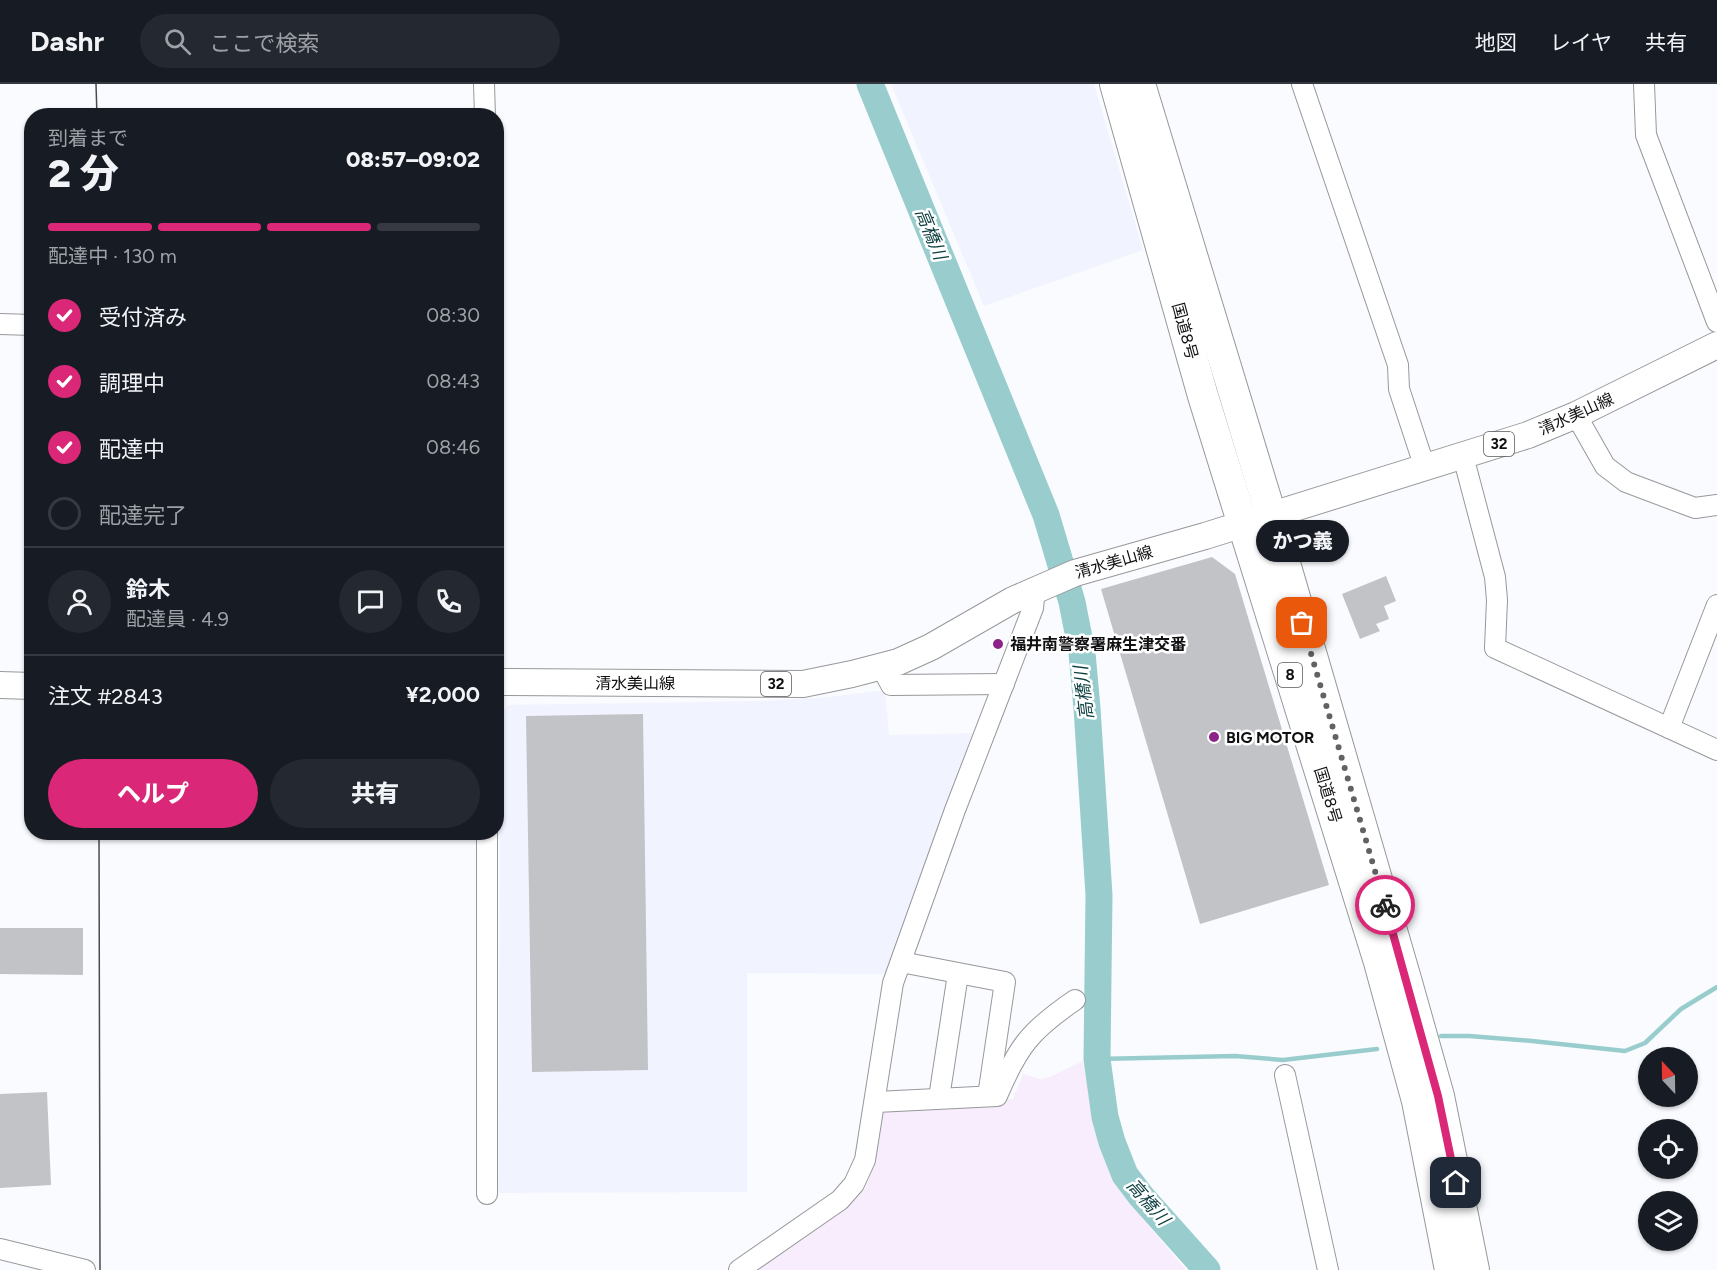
<!DOCTYPE html>
<html lang="ja">
<head>
<meta charset="utf-8">
<style>
	body { margin:0; font-family:Figtree,"Noto Sans JP",sans-serif; background:#242831; color:#f1f3f6; height:100vh; display:flex; flex-direction:column; font-size:22px; white-space:nowrap }
	* { box-sizing:border-box; margin:0 }
	p { font-size:20px; color:#9ea1a6 }
	.icon { flex:none; width:33px; height:33px; fill:none; stroke:currentColor; stroke-width:2; stroke-linecap:round; stroke-linejoin:round }
	.map { position:relative; flex:1; overflow:hidden }
	.panel { position:absolute; left:24px; top:24px; width:480px; height:732px; display:flex; flex-direction:column; background:#171b24; border-radius:24px; box-shadow:0 2px 4px #0004 }
	.panel>* { flex:none }
	.needle { width:39px; rotate:338deg }
	.controls { position:absolute; left:1638px; top:963px; display:grid; gap:12px }
	.controls a { display:grid; place-items:center; width:60px; height:60px; border-radius:50%; background:#171b24; box-shadow:0 2px 4px #0004; font-size:30px }
	.pin { position:absolute; display:grid; place-items:center; width:51px; height:51px; color:#fff; margin:-26px; border-radius:12px; box-shadow:0 3px 9px #0006 }
	.courier { position:absolute; display:grid; place-items:center; width:60px; height:60px; margin:-30px; border:4px solid #db2777; border-radius:50%; background:#fff; color:#222; box-shadow:0 2px 8px #0007 }
	.bubble { position:absolute; height:42px; border-radius:21px; background:#171b24; box-shadow:0 2px 4px #0004; font-size:20px; font-weight:800; line-height:42px; text-align:center }
	.headline em { font-style:normal; font-weight:800 }
	.headline div { display:flex; flex-direction:column-reverse }
	.headline { display:flex; align-items:center; justify-content:space-between; height:102px; padding:0 24px }
	h1 { font-size:39px; font-weight:800; line-height:45px }
	.bar { display:grid; grid-template-columns:repeat(4,1fr); gap:9px 6px; align-content:center; height:72px; padding:0 24px }
	.bar i { height:8px; border-radius:4px; background:#363941 }
	.bar .active { background:#db2777 }
	.bar p { grid-column:span 4 }
	.line { display:flex; align-items:center; gap:15px; padding:0 24px; border-top:2px solid #363941 }
	.line div { flex:1 }
	.round { display:grid; place-items:center; flex:none; width:63px; height:63px; border-radius:32px; background:#242831 }
	ol { padding:0 24px; list-style:none }
	li { display:flex; align-items:center; gap:18px; height:66px }
	li p { margin-inline-start:auto }
	li .icon { padding:6px; border-radius:50%; background:#db2777; color:#fff; stroke-width:4 }
	li:last-child { color:#9ea1a6 }
	li i { width:33px; height:33px; border:3px solid #363941; border-radius:50% }
	.cta { display:flex; gap:12px; margin-top:auto; padding:12px 24px }
	.cta a { flex:1; height:69px; border-radius:36px; background:#db2777; color:#fff; font-size:24px; font-weight:800; line-height:69px; text-align:center }
	.cta a+a { background:#242831; color:#f1f3f6 }
	header { display:flex; align-items:center; gap:36px; box-sizing:border-box; height:84px; padding:0 30px; background:#171b24; border-bottom:2px solid #363941 }
	header strong { font-size:28px }
	nav { display:flex; gap:33px; margin-inline-start:auto; font-size:21px }
	.search { width:420px; height:54px; background:#242831; display:flex; align-items:center; gap:15px; box-sizing:border-box; padding:0 21px; border-radius:33px; color:#9ea1a6; font-size:22px }
	.map>svg:first-child { display:block }
	.built { fill:#f1f3ff }
	.education { fill:#f7edfd }
	.lines { fill:none; stroke-linecap:round; stroke-linejoin:round }
	.stream { stroke:#99cdcd; stroke-width:4.5 }
	.river { stroke:#99cdcd; stroke-width:27 }
	.building { fill:#c2c3c7 }
	.minor-casing { stroke:#97989b; stroke-width:22 }
	.major-casing { stroke:#97989b; stroke-width:28 }
	.highway-casing { stroke:#97989b; stroke-width:32 }
	.minor { stroke:#fff; stroke-width:20 }
	.major { stroke:#fff; stroke-width:26 }
	.highway { stroke:#fff; stroke-width:30 }
	.tram { stroke:#4b4b4e; stroke-width:1.5 }
	.done { stroke:#626265; stroke-width:6; stroke-dasharray:0 10.8 }
	.route { stroke:#db2777; stroke-width:8 }
	.poi-dot { fill:#8b2389; stroke:#fff; stroke-width:2 }
	.labels { text-anchor:middle; dominant-baseline:central; stroke-width:5; stroke-linejoin:round; paint-order:stroke }
	.shield { fill:#fff; stroke:#585859; stroke-width:1.5 }
	.shield-label { font-size:15px; font-weight:bold; fill:#101012 }
	.street-label { font-size:16px; fill:#101012; stroke:#fff }
	.poi-label { font-size:16px; font-weight:bold; fill:#101012; stroke:#fff; text-anchor:start }
	.water-label { font-size:18px; font-style:italic; fill:#104142; stroke:#fff }
</style>
</head>
<body>
<header>
<strong>Dashr</strong>
<div class="search"><svg class="icon" aria-label="search" viewBox="0 0 24 24"><circle cx="10" cy="10" r="6"/><path d="M15 15l6 6"/></svg>ここで検索</div>
<nav><a>地図</a><a>レイヤ</a><a>共有</a></nav>
</header>
<div class="map">
<svg width="1717" height="1186" viewBox="0 0 1717 1186">
	<rect width="100%" height="100%" fill="#fafbfe"/>
	<g class="built">
		<path d="M891,0h203l49,166 -159,56z"/>
		<path d="M885,606l4,45 90,-2 -89,239 -8,2 -135,-1v219l-249,1 3,-480 7,-8 255,-4 66,-4z"/>
	</g>
	<path class="education" d="M1083,977l13,71 18,52 72,86h-429l72,-50 37,-32 8,-24 9,-50 15,-8 115,-7 10,-25 17,5 10,-2z"/>
	<g class="lines">
		<g class="stream">
			<path d="M1441,952h28l63,5 93,10 20,-8 36,-34 36,-22"/>
			<path d="M1097,975l138,-3 48,4 94,-11"/>
		</g>
		<path class="river" d="M870,0l176,431 26,87 10,51 5,55 12,187 -2,164 8,58 7,25 13,33 16,21 66,74"/>
	</g>
	<g class="building">
		<path d="M1212,473l23,17 94,311 -129,39 -99,-335z"/>
		<path d="M1386,492l10,25 -12,5 5,13 -13,5 4,7 -20,8 -18,-45z"/>
		<path d="M643,630l5,356 -116,2 -6,-356z"/>
		<path d="M0,844h83v47l-83,-1z"/>
		<path d="M47,1008l4,93 -51,3v-94z"/>
	</g>
	<g class="lines">
		<defs>
			<g id="minor">
				<path d="M484,0l1,32"/>
				<path d="M1302,0l96,281 1,24 26,79"/>
				<path d="M1644,0l2,51 71,187"/>
				<path d="M0,240l32,1"/>
				<path d="M1576,331l29,51 21,16 69,26 22,-3"/>
				<path d="M1463,372l32,121 2,23 -2,48 222,102"/>
				<path d="M881,582l10,19 113,-1"/>
				<path d="M1669,644l48,-123"/>
				<path d="M901,878l104,20 -17,114"/>
				<path d="M1285,991l43,195"/>
				<path d="M939,1014l19,-124"/>
				<path d="M876,1018l121,-6c21,-50 34,-66 78,-96"/>
				<path d="M487,1110v-362"/>
				<path d="M0,1165l85,21"/>
				<path d="M739,1186l101,-70 14,-16 11,-24 28,-177 62,-173 78,-202 2,-19"/>
			</g>
			<g id="major">
				<path d="M496,598l307,2 49,-10 46,-12 33,-15 82,-47 62,-27 130,-37 323,-101 48,-20 141,-70"/>
				<path d="M0,601l32,1"/>
			</g>
			<g id="highway">
				<path d="M1115,0l88,312 176,566 38,139 33,169"/>
				<path d="M1140,0l131,431 135,464 33,117 35,174"/>
			</g>
		</defs>
		<use href="#minor" class="minor-casing"/>
		<use href="#major" class="major-casing"/>
		<use href="#highway" class="highway-casing"/>
		<use href="#minor" class="minor"/>
		<use href="#major" class="major"/>
		<use href="#highway" class="highway"/>
		<g class="tram">
			<path d="M96,0l1,32"/>
			<path d="M99,748l1,438"/>
		</g>
	</g>
	<g class="lines">
		<path class="done" d="M1302,539l83,282"/>
		<path class="route" d="M1385,821l53,191 18,87"/>
	</g>
	<g class="poi-dot">
		<circle cx="998" cy="560" r="6"/>
		<circle cx="1214" cy="653" r="6"/>
	</g>
	<g class="labels">
		<g class="shield">
			<rect x="1484" y="348" width="30" height="24" rx="4.5"/>
			<rect x="1278" y="579" width="24" height="24" rx="4.5"/>
			<rect x="761" y="588" width="30" height="24" rx="4.5"/>
		</g>
		<g class="shield-label">
			<text x="1499" y="360">32</text>
			<text x="1290" y="591">8</text>
			<text x="776" y="600">32</text>
		</g>
		<g class="street-label">
			<text transform="translate(1185 247) rotate(75)">国道8号</text>
			<text transform="translate(1576 330) rotate(-24)">清水美山線</text>
			<text transform="translate(1114 478) rotate(-16)">清水美山線</text>
			<text x="635" y="599">清水美山線</text>
			<text transform="translate(1328 711) rotate(73)">国道8号</text>
		</g>
		<g class="poi-label">
			<text x="1010" y="560">福井南警察署麻生津交番</text>
			<text x="1226" y="653">BIG MOTOR</text>
		</g>
		<g class="water-label">
			<text transform="translate(931 150) rotate(68)">高橋川</text>
			<text transform="translate(1084 609) rotate(-97)">高橋川</text>
			<text transform="translate(1148 1118) rotate(49)">高橋川</text>
		</g>
	</g>
</svg>
<div class="controls">
<a><svg class="needle" viewBox="-14 -14 28 28"><path d="M0-13l5 13h-10z" fill="#e53935"/><path d="M0 13l5-13h-10z" fill="#9ea1a6"/></svg></a>
<a><svg class="icon" aria-label="locate" viewBox="0 0 24 24"><circle cx="12" cy="12" r="6"/><path d="M12 2v4M12 18v4M2 12h4M18 12h4"/></svg></a>
<a><svg class="icon" aria-label="layers" viewBox="0 0 24 24"><path d="M12 4l9 5-9 5-9-5zM3 14l9 5 9-5"/></svg></a>
</div>
<div class="pin" style="left:1302px;top:539px;background:#ea580c"><svg class="icon" aria-label="bag" viewBox="0 0 24 24"><path d="M5 8h14l-1 12H6zM9 8a3 3 0 0 1 6 0"/></svg></div>
<div class="pin" style="left:1456px;top:1099px;background:#1f2937"><svg class="icon" aria-label="home" viewBox="0 0 24 24"><path d="M3 11l9-7 9 7M6 9v11h12V9"/></svg></div>
<div class="courier" style="left:1385px;top:821px"><svg class="icon" aria-label="bike" viewBox="0 0 24 24"><circle cx="6" cy="16" r="4"/><circle cx="18" cy="16" r="4"/><path d="M6 16l4-8h5l3 8M10 8l3 8H6M13 5h3"/></svg></div>
<div class="bubble" style="left:1256px;top:436px;width:93px">かつ義</div>
<section class="panel">
<div class="headline"><div><h1>2 分</h1><p>到着まで</p></div><em>08:57–09:02</em></div>
<div class="bar"><i class="active"></i><i class="active"></i><i class="active"></i><i></i><p>配達中 · 130 m</p></div>
<ol>
<li><svg class="icon" aria-label="check" viewBox="0 0 24 24"><path d="M5 12l5 5 9-10"/></svg>受付済み<p>08:30</p></li>
<li><svg class="icon" aria-label="check" viewBox="0 0 24 24"><path d="M5 12l5 5 9-10"/></svg>調理中<p>08:43</p></li>
<li><svg class="icon" aria-label="check" viewBox="0 0 24 24"><path d="M5 12l5 5 9-10"/></svg>配達中<p>08:46</p></li>
<li><i></i>配達完了</li>
</ol>
<div class="line" style="height:108px"><a class="round"><svg class="icon" aria-label="person" viewBox="0 0 24 24"><circle cx="12" cy="8" r="4"/><path d="M4 21q1-7 8-7t8 7"/></svg></a><div><b>鈴木</b><p>配達員 · 4.9</p></div><a class="round"><svg class="icon" aria-label="chat" viewBox="0 0 24 24"><path d="M4 5h16v11H9l-5 4z"/></svg></a><a class="round"><svg class="icon" aria-label="phone" viewBox="0 0 24 24"><path d="M5 4h4l2 5-3 2q2 4 5 5l2-3 5 2v4C11 20 4 13 5 4z"/></svg></a></div>
<div class="line" style="height:78px"><div>注文 #2843</div><b>¥2,000</b></div>
<div class="cta"><a>ヘルプ</a><a>共有</a></div>
</section>
</div>
</body>
</html>
